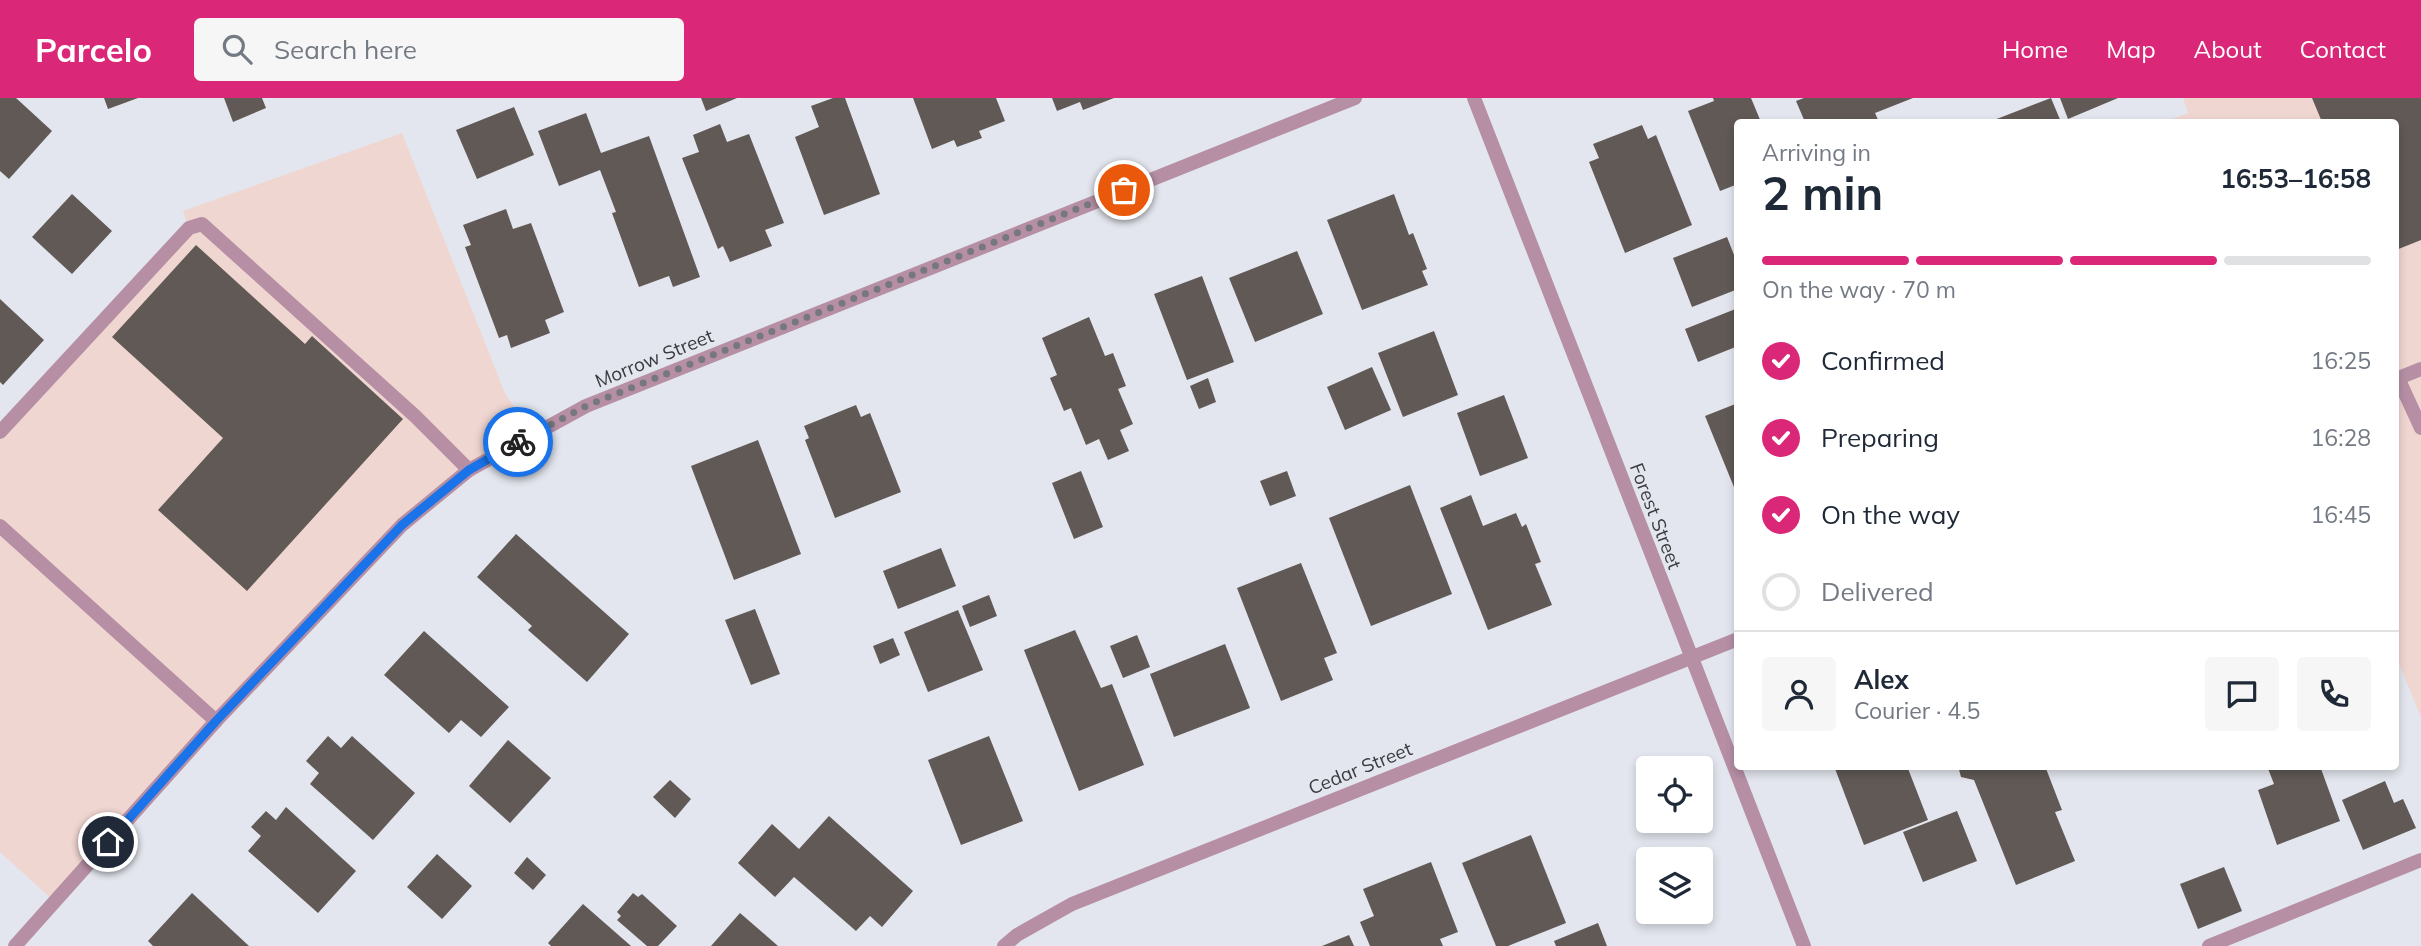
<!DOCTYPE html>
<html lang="en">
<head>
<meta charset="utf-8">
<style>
	body { margin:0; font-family:Mulish,sans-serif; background:#f6f6f7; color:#1f2937; height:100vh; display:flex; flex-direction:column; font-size:26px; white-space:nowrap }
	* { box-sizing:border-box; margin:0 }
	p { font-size:23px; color:#747a83 }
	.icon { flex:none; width:38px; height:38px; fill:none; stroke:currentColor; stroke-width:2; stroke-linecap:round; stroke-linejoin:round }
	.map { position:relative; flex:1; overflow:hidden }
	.drawer { position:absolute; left:1734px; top:21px; width:665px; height:651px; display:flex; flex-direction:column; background:#fff; border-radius:7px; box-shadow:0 4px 10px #0003 }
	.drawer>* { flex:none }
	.controls { position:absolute; left:1636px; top:658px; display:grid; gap:14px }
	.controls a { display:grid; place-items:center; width:77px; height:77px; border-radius:7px; background:#fff; box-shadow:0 4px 10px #0003; font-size:35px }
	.pin { position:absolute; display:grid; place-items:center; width:60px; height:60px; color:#fff; margin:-30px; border:4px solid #fff; border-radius:50%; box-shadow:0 2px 7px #0007 }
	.courier { position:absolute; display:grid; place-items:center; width:70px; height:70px; margin:-35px; border:5px solid #1a73e8; border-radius:50%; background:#fff; color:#222; box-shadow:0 2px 9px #0007 }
	.summary em { font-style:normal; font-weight:700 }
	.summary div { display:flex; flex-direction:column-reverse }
	.summary { display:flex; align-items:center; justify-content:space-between; height:119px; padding:0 28px }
	h1 { font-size:46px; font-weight:700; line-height:52px }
	.bar { display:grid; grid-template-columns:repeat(4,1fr); gap:10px 7px; align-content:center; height:84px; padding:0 28px }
	.bar i { height:9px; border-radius:5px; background:#e0e1e3 }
	.bar .selected { background:#db2777 }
	.bar p { grid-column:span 4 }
	.line { display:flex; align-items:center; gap:18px; padding:0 28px; border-top:2px solid #e0e1e3 }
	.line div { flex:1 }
	.round { display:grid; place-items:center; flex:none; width:74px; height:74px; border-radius:7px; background:#f6f6f7 }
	ol { padding:0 28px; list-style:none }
	li { display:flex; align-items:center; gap:21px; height:77px }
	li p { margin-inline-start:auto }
	li .icon { padding:7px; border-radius:50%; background:#db2777; color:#fff; stroke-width:4 }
	li:last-child { color:#747a83 }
	li i { width:38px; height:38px; border:4px solid #e0e1e3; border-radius:50% }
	header { display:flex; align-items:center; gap:42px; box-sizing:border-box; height:98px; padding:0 35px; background:#db2777; color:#fff }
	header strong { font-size:33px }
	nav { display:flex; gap:38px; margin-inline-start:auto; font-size:24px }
	.search { width:490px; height:63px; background:#f6f6f7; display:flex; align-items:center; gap:18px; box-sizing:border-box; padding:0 24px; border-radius:7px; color:#747a83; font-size:26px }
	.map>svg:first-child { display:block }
	.commercial { fill:#f0d6d1 }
	.building { fill:#605955 }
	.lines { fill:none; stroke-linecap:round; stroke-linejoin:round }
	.service { stroke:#b68fa5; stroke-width:14 }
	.minor { stroke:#b68fa5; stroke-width:14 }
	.done { stroke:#75787c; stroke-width:7; stroke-dasharray:0 12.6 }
	.route { stroke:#1a73e8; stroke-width:9 }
	.labels { text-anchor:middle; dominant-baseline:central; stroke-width:7; stroke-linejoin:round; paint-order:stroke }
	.street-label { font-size:19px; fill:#3a3c3f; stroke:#e3e6ee }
</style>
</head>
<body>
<header>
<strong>Parcelo</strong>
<div class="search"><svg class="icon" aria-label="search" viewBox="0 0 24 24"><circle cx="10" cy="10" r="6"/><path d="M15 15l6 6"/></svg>Search here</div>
<nav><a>Home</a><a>Map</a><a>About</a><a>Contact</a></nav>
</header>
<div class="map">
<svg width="2421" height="848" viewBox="0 0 2421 848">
	<rect width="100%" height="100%" fill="#e3e6ee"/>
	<g class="commercial">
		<path d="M2183,0h238v619l-25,-60v-535h-231l23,-9z"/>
		<path d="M402,35l102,258 27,44 -129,90 -347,377 -55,-50v-420l189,-203 -6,-18z"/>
	</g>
	<g class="building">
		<path d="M0,0h16l36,33 -43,48 -9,-8z"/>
		<path d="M104,0h34l-30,11z"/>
		<path d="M224,0h38l4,10 -33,14z"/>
		<path d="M701,0h36l-31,13z"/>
		<path d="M833,0h12l35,96 -56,21 -29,-78 24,-10 -8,-21z"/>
		<path d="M913,0h83l9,23 -26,10 3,7 -25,9 -3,-7 -22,9z"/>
		<path d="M1052,0h62l-31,12 -3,-8 -23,9z"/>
		<path d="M1713,0h38l10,24h-23v62l-18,7 -32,-80 26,-10z"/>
		<path d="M1804,0h109l-38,15 4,9h-74l-9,-21z"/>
		<path d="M2051,0l10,24h-72z"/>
		<path d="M2060,0h58l-50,21z"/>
		<path d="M2312,0h109v142l-25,10v-128h-74z"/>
		<path d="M514,9l20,48 -57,24 -21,-49z"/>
		<path d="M586,15l15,40 48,-17 51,141 -27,10 -4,-11 -30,11 -27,-74 4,-1 -16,-42 -41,16 -21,-55z"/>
		<path d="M720,26l7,18 22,-8 35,89 -19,7 7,16 -42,16 -7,-16 -5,3 -36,-91 17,-6 -6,-17z"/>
		<path d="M1642,27l6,14 8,-4 36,90 -67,28 -36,-91 10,-4 -6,-14z"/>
		<path d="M72,96l40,37 -40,43 -40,-37z"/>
		<path d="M1394,96l15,41 4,-2 14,36 -5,2 6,14 -66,25 -35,-90z"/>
		<path d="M506,111l7,20 18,-6 33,89 -19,8 5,13 -39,15 -4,-13 -8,3 -34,-91 6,-2 -8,-20z"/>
		<path d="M1727,139l11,28v24l-46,18 -19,-49z"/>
		<path d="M196,147l109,99 7,-8 91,83 -156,172 -89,-81 65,-72 -111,-101z"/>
		<path d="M1297,153l26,63 -68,28 -26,-64z"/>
		<path d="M1202,178l32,86 -47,18 -33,-86z"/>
		<path d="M0,201l44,41 -41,45 -3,-3z"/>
		<path d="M1738,210v38l-40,16 -13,-33z"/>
		<path d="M1089,219l16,39 8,-3 13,33 -8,3 15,35 -13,6 9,21 -21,9 -9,-21 -13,6 -15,-37 -7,3 -14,-33 7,-3 -15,-37z"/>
		<path d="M1434,233l24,64 -55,22 -25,-64z"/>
		<path d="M1372,269l19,43 -46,20 -18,-43z"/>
		<path d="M1208,280l8,24 -17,7 -9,-23z"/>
		<path d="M1504,297l24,63 -48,18 -23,-63z"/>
		<path d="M1738,305v94l-33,-81z"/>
		<path d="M856,307l5,12 9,-4 31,79 -66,26 -30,-78 4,-2 -5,-12z"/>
		<path d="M758,342l43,114 -67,26 -43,-114z"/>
		<path d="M1081,373l22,56 -29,12 -22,-56z"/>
		<path d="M1287,373l9,25 -26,10 -10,-25z"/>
		<path d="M1410,387l42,109 -81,32 -42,-108z"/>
		<path d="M1471,397l12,31 33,-13 6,14 4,-3 15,38 -6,2 17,41 -64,25 -48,-122z"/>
		<path d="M516,436l113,100 -42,48 -59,-52 4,-4 -55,-49z"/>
		<path d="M941,450l15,38 -58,23 -15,-38z"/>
		<path d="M1301,465l36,90 -13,5 9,22 -52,21 -44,-113z"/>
		<path d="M989,497l8,21 -27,11 -8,-21z"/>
		<path d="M755,511l25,65 -29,11 -26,-65z"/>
		<path d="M958,512l25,60 -55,22 -24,-60z"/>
		<path d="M1075,532l26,58 11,-4 32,81 -65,26 -55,-141z"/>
		<path d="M424,533l85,76 -28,30 -20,-17 -12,13 -65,-58z"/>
		<path d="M1137,537l13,32 -27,11 -13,-32z"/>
		<path d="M893,540l7,17 -20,9 -7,-18z"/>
		<path d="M1225,546l25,64 -76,29 -24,-63z"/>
		<path d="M328,638l13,12 11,-12 63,57 -42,47 -63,-56 9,-11 -13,-12z"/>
		<path d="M989,638l34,85 -62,24 -33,-85z"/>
		<path d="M508,642l43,38 -41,45 -41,-37z"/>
		<path d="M1834,668h73l21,54 -64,25z"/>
		<path d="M1958,668h87l17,44 -7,2 20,49 -59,24 -42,-105 -13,-3z"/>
		<path d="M2267,668h53l20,55 -63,24 -19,-55 16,-6z"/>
		<path d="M670,682l21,19 -16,19 -22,-21z"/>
		<path d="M2385,683l9,22 9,-4 13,29 -53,22 -21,-50z"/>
		<path d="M286,709l70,64 -38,42 -70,-62 13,-15 -10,-9 15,-16 10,9z"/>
		<path d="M1957,713l20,50 -54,21 -20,-50z"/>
		<path d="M829,718l84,75 -31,36 -12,-11 -14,15 -62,-54 -19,20 -37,-34 34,-39 27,25z"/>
		<path d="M1531,737l35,88 -58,23h-12l-34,-83z"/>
		<path d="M437,756l35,32 -30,33 -35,-32z"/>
		<path d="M527,759l19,18 -13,15 -19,-17z"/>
		<path d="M1431,764l27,70 -18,7 3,7h-73l-10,-24 14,-6 -11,-27z"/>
		<path d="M2224,769l18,44 -44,18 -18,-45z"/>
		<path d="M192,795l57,53h-96l-5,-5z"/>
		<path d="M633,795l5,4 4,-3 35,32 -19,20h-11l-30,-26 4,-4 -4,-4z"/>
		<path d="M583,806l48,42h-80l-3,-3z"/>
		<path d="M740,815l38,33h-67z"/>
		<path d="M1598,825l9,23h-51l-2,-5z"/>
		<path d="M1349,837l5,11h-32z"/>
	</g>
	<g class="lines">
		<g class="service">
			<path d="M2398,280l23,50"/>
			<path d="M0,334l189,-204 13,-4 213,192 54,54"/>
			<path d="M0,428l216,195"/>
			<path d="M2209,848l212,-86"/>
		</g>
		<g class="minor">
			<path d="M1474,0l330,848"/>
			<path d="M2396,281l25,-10"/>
			<path d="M15,848l201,-225 186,-196 67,-55 117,-64 769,-308"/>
			<path d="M1004,848l13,-11 55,-31 666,-265"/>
		</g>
	</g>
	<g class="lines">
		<path class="done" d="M518,344l68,-36 538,-216"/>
		<path class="route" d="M108,744l108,-121 186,-196 67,-55 49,-28"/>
	</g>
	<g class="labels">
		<g class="street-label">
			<text transform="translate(654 260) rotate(-22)">Morrow Street</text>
			<text transform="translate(1656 418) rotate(69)">Forest Street</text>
			<text transform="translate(1360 670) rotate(-22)">Cedar Street</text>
		</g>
	</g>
</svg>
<div class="controls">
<a><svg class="icon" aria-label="locate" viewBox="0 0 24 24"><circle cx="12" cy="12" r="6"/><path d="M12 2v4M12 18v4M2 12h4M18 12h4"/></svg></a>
<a><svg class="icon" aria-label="layers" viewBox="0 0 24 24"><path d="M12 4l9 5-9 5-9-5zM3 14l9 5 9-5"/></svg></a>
</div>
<div class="pin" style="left:1124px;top:92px;background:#ea580c"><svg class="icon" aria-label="bag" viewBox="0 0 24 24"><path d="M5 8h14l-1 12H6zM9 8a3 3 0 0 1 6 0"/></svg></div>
<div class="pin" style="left:108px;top:744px;background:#1f2937"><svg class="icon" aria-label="home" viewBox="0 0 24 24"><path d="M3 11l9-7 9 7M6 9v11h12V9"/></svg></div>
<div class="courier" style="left:518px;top:344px"><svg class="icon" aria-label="bike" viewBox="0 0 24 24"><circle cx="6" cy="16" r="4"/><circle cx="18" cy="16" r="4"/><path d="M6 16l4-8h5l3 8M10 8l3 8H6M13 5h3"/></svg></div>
<section class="drawer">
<div class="summary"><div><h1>2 min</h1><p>Arriving in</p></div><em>16:53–16:58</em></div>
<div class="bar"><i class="selected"></i><i class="selected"></i><i class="selected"></i><i></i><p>On the way · 70 m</p></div>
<ol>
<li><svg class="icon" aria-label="check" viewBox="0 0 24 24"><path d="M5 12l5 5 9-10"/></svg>Confirmed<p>16:25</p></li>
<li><svg class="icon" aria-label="check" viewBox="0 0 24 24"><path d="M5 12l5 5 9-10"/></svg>Preparing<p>16:28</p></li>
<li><svg class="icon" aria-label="check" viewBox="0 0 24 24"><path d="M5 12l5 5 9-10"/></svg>On the way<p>16:45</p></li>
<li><i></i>Delivered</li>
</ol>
<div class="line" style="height:126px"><a class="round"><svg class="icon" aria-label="person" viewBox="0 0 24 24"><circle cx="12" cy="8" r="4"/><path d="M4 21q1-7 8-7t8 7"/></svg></a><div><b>Alex</b><p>Courier · 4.5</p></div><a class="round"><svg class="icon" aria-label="chat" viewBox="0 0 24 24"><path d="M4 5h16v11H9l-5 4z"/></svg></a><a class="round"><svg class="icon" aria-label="phone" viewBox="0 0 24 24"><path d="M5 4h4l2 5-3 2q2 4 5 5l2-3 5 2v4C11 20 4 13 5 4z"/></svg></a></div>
</section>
</div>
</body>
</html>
